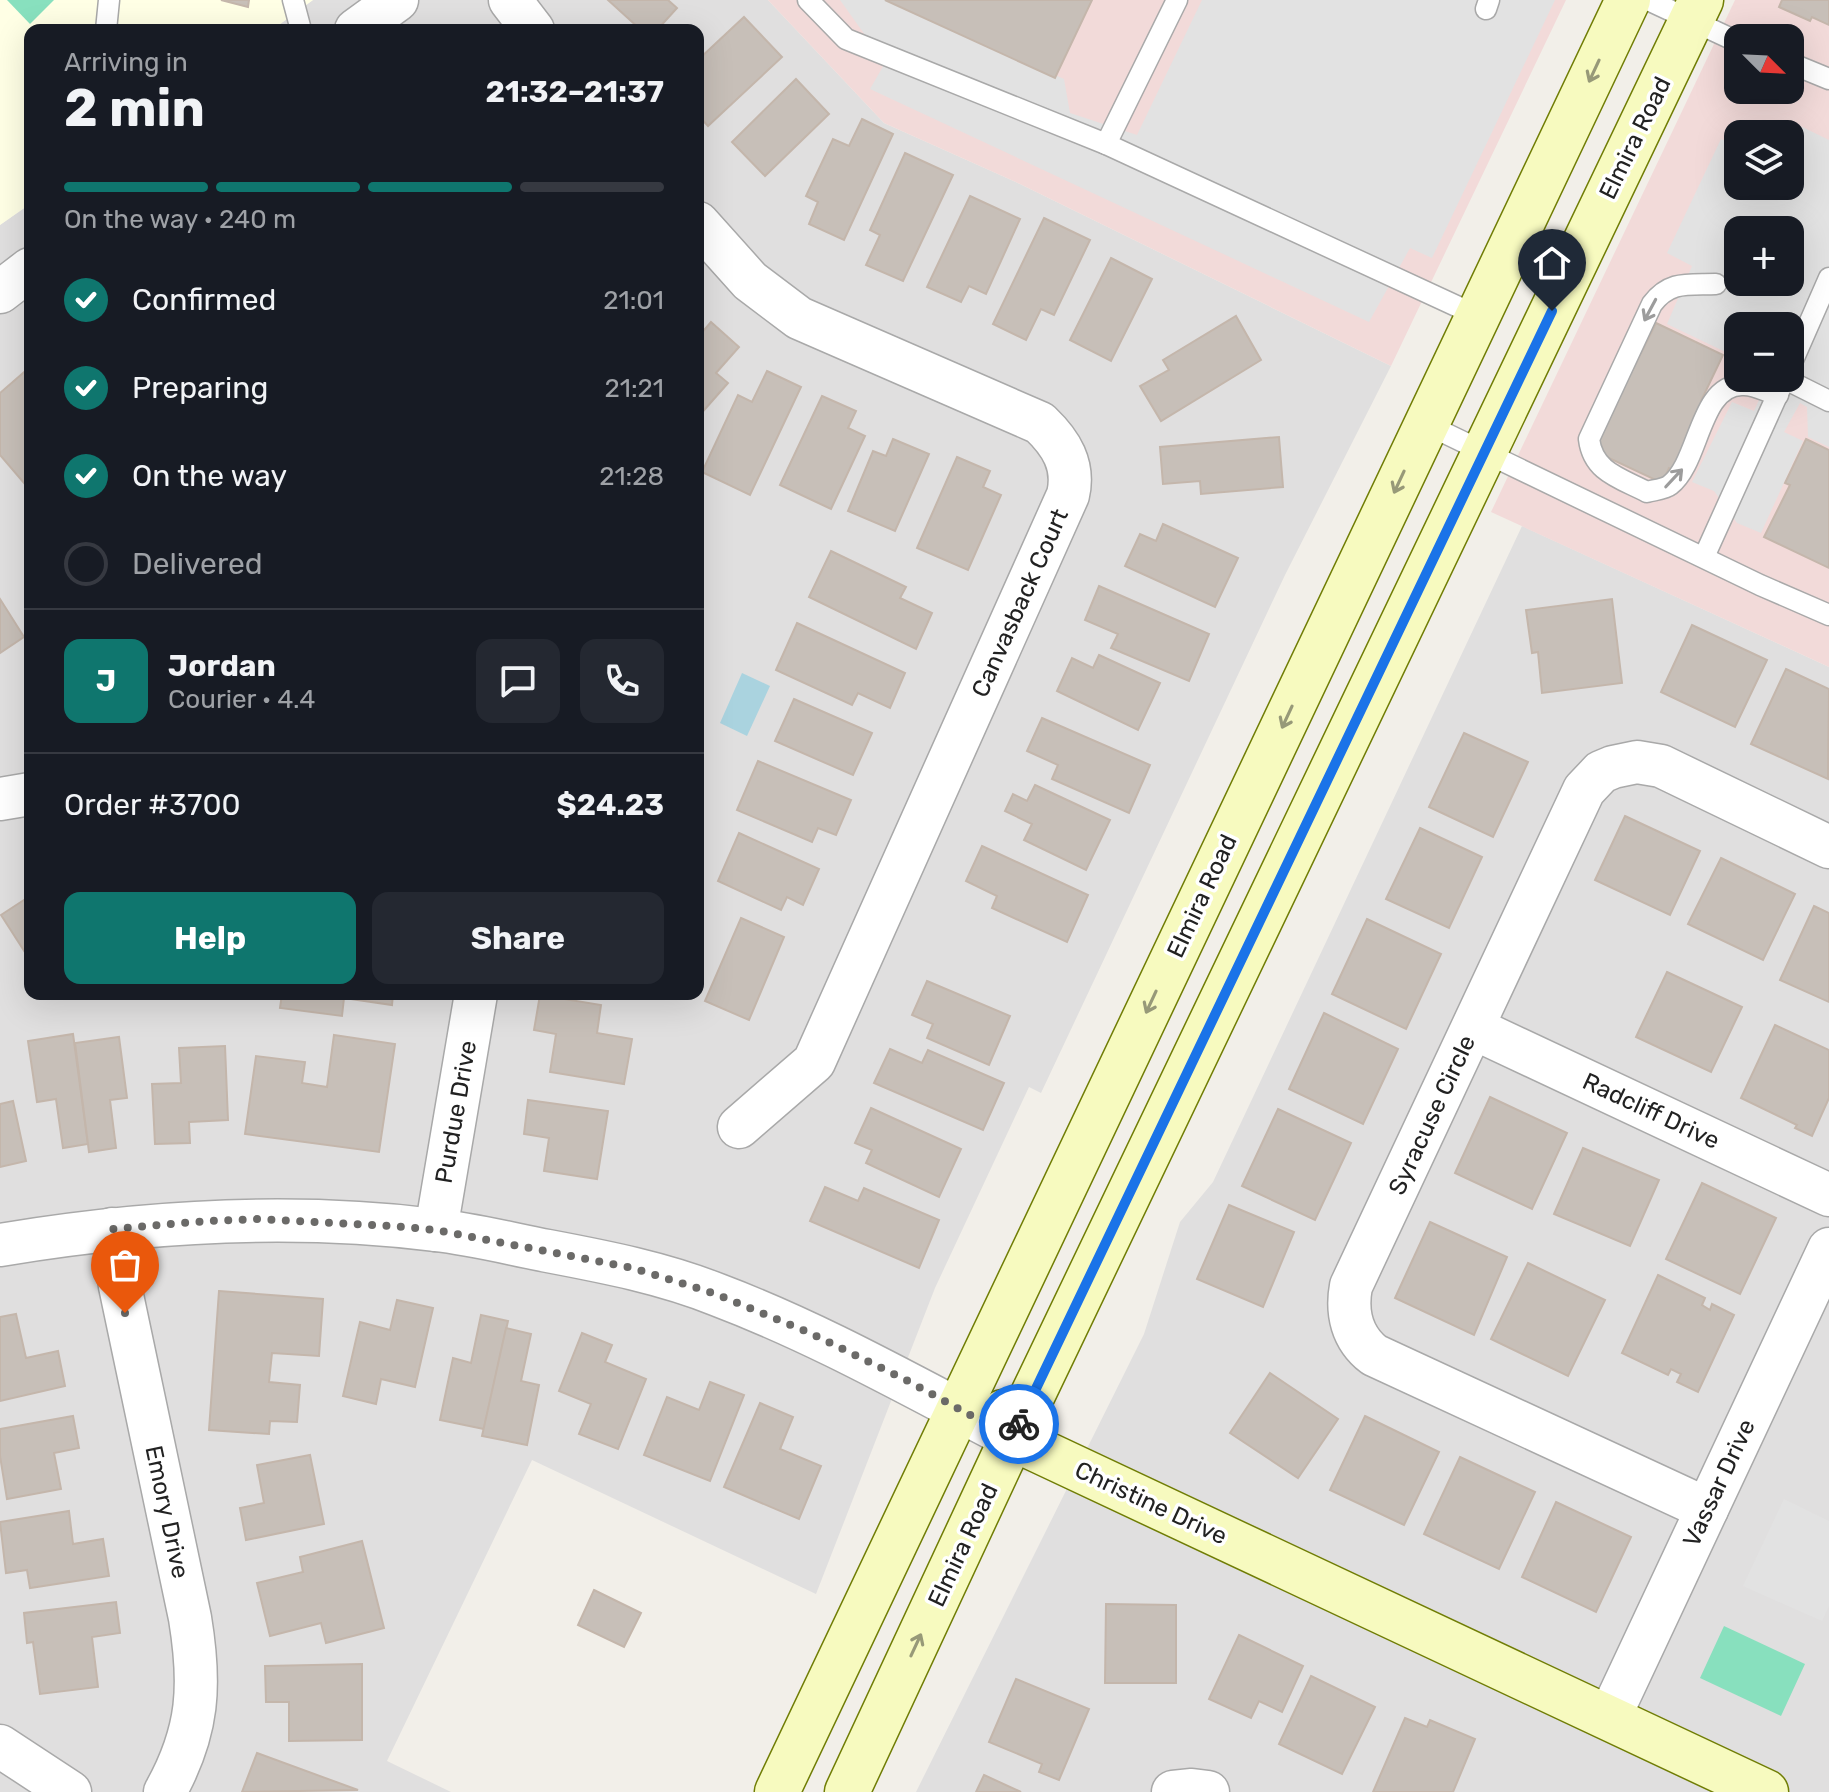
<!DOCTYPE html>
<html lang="en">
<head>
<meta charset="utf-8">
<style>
	body { margin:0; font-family:Rubik,sans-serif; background:#242831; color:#f1f3f6; height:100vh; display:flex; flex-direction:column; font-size:30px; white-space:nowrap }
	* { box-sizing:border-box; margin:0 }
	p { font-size:26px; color:#9ea1a6 }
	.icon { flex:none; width:44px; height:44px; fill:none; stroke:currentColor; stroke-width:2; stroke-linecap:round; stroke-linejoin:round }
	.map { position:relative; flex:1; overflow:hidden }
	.details { position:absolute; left:24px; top:24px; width:680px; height:976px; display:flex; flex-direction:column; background:#171b24; border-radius:16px; box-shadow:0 8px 32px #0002 }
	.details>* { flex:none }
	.needle { width:52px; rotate:114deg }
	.controls { position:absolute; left:1724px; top:24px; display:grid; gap:16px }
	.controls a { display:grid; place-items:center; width:80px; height:80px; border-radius:16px; background:#171b24; box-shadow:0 8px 32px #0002; font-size:40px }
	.pin { position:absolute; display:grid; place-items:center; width:68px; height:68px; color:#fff; margin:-82px -34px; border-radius:50% 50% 50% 0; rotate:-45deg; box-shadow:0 0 8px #0007 }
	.pin .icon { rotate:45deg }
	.courier { position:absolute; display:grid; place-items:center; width:80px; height:80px; margin:-40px; border:6px solid #1a73e8; border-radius:50%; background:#fff; color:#222; box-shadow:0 2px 10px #0007 }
	.summary em { font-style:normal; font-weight:700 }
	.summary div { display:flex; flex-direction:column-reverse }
	.summary { display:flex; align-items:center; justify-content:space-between; height:136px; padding:0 40px }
	h1 { font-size:52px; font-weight:700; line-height:60px }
	.bar { display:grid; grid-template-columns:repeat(4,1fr); gap:12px 8px; align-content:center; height:96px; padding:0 40px }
	.bar i { height:10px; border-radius:6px; background:#363941 }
	.bar .active { background:#0f766e }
	.bar p { grid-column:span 4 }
	.line { display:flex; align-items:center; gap:20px; padding:0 40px; border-top:2px solid #363941 }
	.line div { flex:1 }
	.round { display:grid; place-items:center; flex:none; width:84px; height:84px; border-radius:16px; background:#242831 }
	ol { padding:0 40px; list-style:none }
	li { display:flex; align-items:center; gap:24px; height:88px }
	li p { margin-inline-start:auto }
	li .icon { padding:8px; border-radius:50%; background:#0f766e; color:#fff; stroke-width:4 }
	li:last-child { color:#9ea1a6 }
	li i { width:44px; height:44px; border:4px solid #363941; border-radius:50% }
	.cta { display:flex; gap:16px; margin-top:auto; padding:16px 40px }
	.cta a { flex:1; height:92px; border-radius:16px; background:#0f766e; color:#fff; font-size:32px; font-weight:700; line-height:92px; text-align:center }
	.cta a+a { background:#242831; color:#f1f3f6 }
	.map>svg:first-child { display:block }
	.residential { fill:#e0dfdf }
	.commercial { fill:#f2dad9; fill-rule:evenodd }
	.education { fill:#ffffe5 }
	.pitch { fill:#88e0be }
	.parking { fill:#e2e2e2; fill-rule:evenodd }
	.water { fill:#aad3df }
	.building { fill:#c7bfb8; stroke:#c4b6ab; stroke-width:2 }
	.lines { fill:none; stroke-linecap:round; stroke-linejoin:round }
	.lane-casing { stroke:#a9a9a9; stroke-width:23 }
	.street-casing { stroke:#a9a9a9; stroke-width:45 }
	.secondary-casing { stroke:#707d05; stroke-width:47 }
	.lane { stroke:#fff; stroke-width:20 }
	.street { stroke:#fff; stroke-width:42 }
	.secondary { stroke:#f7fabf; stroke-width:44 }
	.oneway { stroke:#979978 }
	.oneway2 { stroke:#9c9c9c }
	.done { stroke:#6b6a68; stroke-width:8; stroke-dasharray:0 14.4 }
	.route { stroke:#1a73e8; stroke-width:10 }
	.labels { text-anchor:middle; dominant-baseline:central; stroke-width:7; stroke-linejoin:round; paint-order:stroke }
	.street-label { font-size:24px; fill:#222; stroke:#fff }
</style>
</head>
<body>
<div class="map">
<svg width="1829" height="1792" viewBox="0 0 1829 1792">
	<rect width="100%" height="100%" fill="#f2efe9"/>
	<g class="residential">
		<path d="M313,0h455l116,123 136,61 371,182 -106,209 -244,518 -12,-6 -94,201 -119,306 -284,-134 -145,301 64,31h-451v-1567l30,-21v790h668v-964h-426z"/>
		<path d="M1522,526l307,141v1125h-913l228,-458 36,-112 33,-40z"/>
	</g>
	<g class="commercial">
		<path d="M768,0h798l-175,366 -371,-182 -136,-61z"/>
		<path d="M1735,0h94v667l-338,-155zM1738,38h52v52h-52zM1738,134h52v52h-52zM1738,230h52v52h-52zM1738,326h52v52h-52z"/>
	</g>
	<path class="education" d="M0,0h313l-41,30h-242v174l-30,21z"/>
	<g class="pitch">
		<path d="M7,0h47l-24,24z"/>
		<path d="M1724,1626l81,38 -24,52 -81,-38z"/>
	</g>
	<g class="parking">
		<path d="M840,0h45l179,79 6,34 67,22 65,-135h353l-123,258 -22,-10 -41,74 -499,-233 15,-26z"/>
		<path d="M1790,121l39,19v307l-21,-10 -1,-30 -7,-4 -16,29 19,9 -42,92 -24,-10 -23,-32 -22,-9 40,-80 22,9 15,-33h21v-52h-52v32l-71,-34 25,-58 -25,-13 54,-114 17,7v40h52v-52h-7zM1738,230h52v52h-52z"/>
		<path d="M1784,1499l45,22v85l-7,15 -79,-35z"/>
	</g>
	<path class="water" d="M742,673l28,13 -23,50 -27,-13z"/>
	<g class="building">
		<path d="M221,0h28l-1,7z"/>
		<path d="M608,0h60l9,8 -20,22h-16z"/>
		<path d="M885,0h207l-37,78z"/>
		<path d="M1782,0h47v25l-17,-8 -2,4 -31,-14z"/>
		<path d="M744,17l38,40 -74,69 -10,-11v-55z"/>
		<path d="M796,79l33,35 -64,62 -33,-34z"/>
		<path d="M862,119l31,15 -49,106 -35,-16 9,-22 -12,-6 27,-57 16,7z"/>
		<path d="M905,153l48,22 -50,106 -37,-16 14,-30 -10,-5z"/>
		<path d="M970,196l50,23 -34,75 -17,-8 -8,16 -34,-15z"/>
		<path d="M1044,218l46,22 -36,75 -13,-6 -15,31 -33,-16z"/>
		<path d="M1111,258l41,21 -41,82 -41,-21z"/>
		<path d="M1236,316l25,44 -100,61 -21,-35 29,-16 -6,-10z"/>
		<path d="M711,322l28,25 -23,26 12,10 -30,34v-80z"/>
		<path d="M1656,323l67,32 -22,46 4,3 -32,66 -4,-2 -7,15 -68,-32 23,-48 -5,-2 14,-30 5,2z"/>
		<path d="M30,367v123l-30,-35v-62z"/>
		<path d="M767,371l34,16 -51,108 -48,-23 36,-77 14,7z"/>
		<path d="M822,396l34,15 -8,17 17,8 -34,73 -51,-24z"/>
		<path d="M1279,437l4,50 -82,7 -1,-13 -37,3 -3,-37z"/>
		<path d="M893,439l36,15 -34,77 -47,-20 25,-60 13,5z"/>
		<path d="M1806,439l23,11v118l-65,-31 26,-52 -5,-2z"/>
		<path d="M957,457l33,14 -7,16 18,8 -33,75 -51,-22z"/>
		<path d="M1163,524l75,34 -23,49 -90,-41 15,-32 16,7z"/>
		<path d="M831,551l75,36 -6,11 32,15 -16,36 -107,-52z"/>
		<path d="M1099,586l110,48 -20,47 -78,-33 7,-14 -33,-14z"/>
		<path d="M0,599l24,38 -24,16z"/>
		<path d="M1612,599l10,84 -80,10 -4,-41 -6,1 -6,-43z"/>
		<path d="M797,623l108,50 -15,35 -32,-15 -6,12 -76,-35z"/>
		<path d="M1692,625l75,35 -32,67 -74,-35z"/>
		<path d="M1099,655l61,28 -22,47 -81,-39 15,-33 21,10z"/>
		<path d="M1786,669l43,20 -1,90 -77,-35z"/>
		<path d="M794,699l78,34 -19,42 -78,-34z"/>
		<path d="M1042,718l108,47 -21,48 -77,-34 6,-14 -31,-14z"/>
		<path d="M1464,733l64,29 -35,75 -64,-30z"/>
		<path d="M758,761l93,39 -15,35 -18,-7 -6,14 -75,-32z"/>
		<path d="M1035,785l75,35 -24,50 -62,-30 8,-16 -27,-13 8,-17 14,7z"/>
		<path d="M1625,816l75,35 -30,64 -75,-35z"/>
		<path d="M1420,828l62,29 -33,71 -63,-29z"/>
		<path d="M739,833l80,36 -16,36 -16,-8 -6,13 -63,-29z"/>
		<path d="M982,846l106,49 -21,47 -75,-34 5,-12 -31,-15z"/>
		<path d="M1721,858l74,36 -32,66 -75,-36z"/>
		<path d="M30,896v64l-29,-45z"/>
		<path d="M1814,906l15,7v89l-49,-22z"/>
		<path d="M741,918l43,19 -35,83 -44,-19z"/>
		<path d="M1367,919l74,35 -35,75 -74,-35z"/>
		<path d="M1667,972l75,35 -31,65 -75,-35z"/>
		<path d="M927,981l83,35 -21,49 -62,-27 6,-14 -21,-9z"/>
		<path d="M282,994h111l-1,11 -48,-7 -2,18 -62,-8z"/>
		<path d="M540,995l61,10 -4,28 35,6 -8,45 -74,-12 6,-38 -22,-4z"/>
		<path d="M1324,1013l74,36 -35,75 -74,-35z"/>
		<path d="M1775,1025l54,25v48l-17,38 -17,-8 2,-3 -56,-27z"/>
		<path d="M73,1034l15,110 -25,4 -7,-49 -19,3 -9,-61z"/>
		<path d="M334,1035l61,9 -16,108 -134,-18 11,-78 49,6 -3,21 25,4z"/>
		<path d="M119,1037l8,61 -17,2 6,48 -27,4 -14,-109z"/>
		<path d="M225,1046l3,74 -39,2 1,21 -35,1 -3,-60 29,-1 -2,-35z"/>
		<path d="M890,1049l32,14 6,-13 76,33 -21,47 -109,-47z"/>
		<path d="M1490,1097l77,36 -35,76 -77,-36z"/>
		<path d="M528,1100l80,11 -11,68 -53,-8 5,-33 -25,-4z"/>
		<path d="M13,1101l13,60 -26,6v-63z"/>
		<path d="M871,1108l90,41 -22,48 -73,-34 6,-13 -17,-7z"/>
		<path d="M1278,1109l73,34 -36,77 -73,-34z"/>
		<path d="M1583,1148l76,32 -29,66 -76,-32z"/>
		<path d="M1702,1183l74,35 -36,76 -74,-35z"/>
		<path d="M825,1187l33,14 6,-13 75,32 -20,48 -109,-47z"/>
		<path d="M1229,1205l65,27 -31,75 -66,-28z"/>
		<path d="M1430,1222l77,35 -33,78 -79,-37z"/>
		<path d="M1528,1263l77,37 -37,76 -77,-37z"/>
		<path d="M1658,1275l47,23 -3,7 8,5 2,-6 22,11 -36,77 -21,-10 4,-8 -10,-5 -3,6 -46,-22z"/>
		<path d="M219,1291l104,8 -4,57 -47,-3 -3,29 31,3 -3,37 -27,-1 -1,13 -60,-4z"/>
		<path d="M397,1300l36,8 -18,79 -34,-8 -5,25 -33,-8 17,-74 30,8z"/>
		<path d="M16,1314l10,44 32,-7 7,35 -65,15v-84z"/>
		<path d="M481,1315l27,6 -24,108 -44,-9 13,-62 18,5z"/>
		<path d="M506,1328l25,6 -10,47 18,4 -12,60 -45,-9z"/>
		<path d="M582,1333l30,12 -7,17 41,17 -28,70 -39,-15 12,-30 -32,-13z"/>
		<path d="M1270,1373l68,46 -40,59 -68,-45z"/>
		<path d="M710,1382l34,13 -34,86 -66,-26 23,-58 32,13z"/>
		<path d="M760,1403l33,14 -13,32 41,17 -22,53 -75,-32z"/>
		<path d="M73,1416l6,32 -25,5 7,36 -54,10 -7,-43v-27z"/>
		<path d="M1365,1416l74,36 -35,73 -74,-35z"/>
		<path d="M310,1455l14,69 -78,16 -6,-32 24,-5 -7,-38z"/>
		<path d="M1460,1457l75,35 -36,77 -75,-35z"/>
		<path d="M1556,1502l75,35 -35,75 -74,-35z"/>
		<path d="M69,1511l4,33 30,-5 6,37 -79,12 -3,-18 -21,3 -6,-51z"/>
		<path d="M362,1541l22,87 -58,15 -5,-20 -51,13 -13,-53 46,-11 -3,-15z"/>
		<path d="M594,1590l47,23 -17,34 -46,-22z"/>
		<path d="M116,1602l4,31 -28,4 6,50 -58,7 -7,-52 -6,1 -3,-30z"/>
		<path d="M1106,1604l70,1v78h-71z"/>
		<path d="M1239,1635l64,31 -21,46 -23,-11 -8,17 -42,-19z"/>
		<path d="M362,1664v76l-73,1v-39h-23l-1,-36z"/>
		<path d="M1311,1676l64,31 -33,67 -63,-30z"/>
		<path d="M1016,1679l73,30 -30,71 -20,-8 3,-8 -53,-22z"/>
		<path d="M1405,1718l22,9 3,-7 45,19 -22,53h-80z"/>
		<path d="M257,1753l101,37 -116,2z"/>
		<path d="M984,1775l37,17h-45z"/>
	</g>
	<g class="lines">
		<defs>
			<g id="lane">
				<path d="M293,0l8,30"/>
				<path d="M808,0l38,39 260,105 372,172"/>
				<path d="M1648,0l90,42"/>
				<path d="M1486,9l3,-9"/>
				<path d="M106,30l3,-30"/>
				<path d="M1790,63l39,16"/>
				<path d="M1106,144l71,-144"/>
				<path d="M1716,284c-27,1 -46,-4 -64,20l-63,135c4,33 31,39 58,53 7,-2 18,-3 23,-7 30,-23 29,-100 72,-100 12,-1 25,7 36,10"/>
				<path d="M1790,367l39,-89"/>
				<path d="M1785,379l44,22"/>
				<path d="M1426,424l334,161 69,30"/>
				<path d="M1704,557l81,-179"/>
			</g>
			<g id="street">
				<path d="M510,0l23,30"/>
				<path d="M356,30l41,-30"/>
				<path d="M698,223l52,58 49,37 241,105c21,20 35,42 28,72l-254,567 -75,65"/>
				<path d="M0,292l30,-23"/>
				<path d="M0,799l30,-5"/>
				<path d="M1473,1028l356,167"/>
				<path d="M112,1229l8,57 70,332c11,67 9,113 -25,174"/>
				<path d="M436,1230l40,-236"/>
				<path d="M0,1245c144,-24 290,-33 435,-15 38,4 76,14 113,21 58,11 115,22 170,44 103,39 197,93 294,143"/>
				<path d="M1707,1509l-333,-154c-22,-17 -28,-42 -23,-69l233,-496 17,-18 12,-5 24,-5 24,4 168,81"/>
				<path d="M1609,1718l220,-469"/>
				<path d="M0,1746l70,46"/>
				<path d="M1173,1792l19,-2 16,2"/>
			</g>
			<g id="secondary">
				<path d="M1003,1412l2,14 7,12 754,354"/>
				<path d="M777,1792l851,-1792"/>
				<path d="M847,1792l165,-354 689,-1438"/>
			</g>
		</defs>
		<use href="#lane" class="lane-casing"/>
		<use href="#street" class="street-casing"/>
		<use href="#secondary" class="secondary-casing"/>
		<use href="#lane" class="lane"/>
		<use href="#street" class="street"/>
		<use href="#secondary" class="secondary"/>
	</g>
	<defs><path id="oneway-shaft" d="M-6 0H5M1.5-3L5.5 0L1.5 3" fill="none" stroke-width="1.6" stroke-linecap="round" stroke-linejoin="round" transform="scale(2)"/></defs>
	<g class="oneway">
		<use href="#oneway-shaft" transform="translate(1594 71) rotate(115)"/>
		<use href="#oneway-shaft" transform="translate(1399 482) rotate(115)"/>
		<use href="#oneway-shaft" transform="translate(1287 717) rotate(115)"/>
		<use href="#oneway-shaft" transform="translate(1151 1002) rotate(115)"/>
		<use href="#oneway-shaft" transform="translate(916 1645) rotate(-65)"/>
	</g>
	<g class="oneway2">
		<use href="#oneway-shaft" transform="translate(1650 310) rotate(118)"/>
		<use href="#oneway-shaft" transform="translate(1674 478) rotate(-47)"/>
	</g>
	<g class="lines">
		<path class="done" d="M125,1313l-13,-84 95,-8 52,-2 133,7 44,4 197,38 83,26 92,38 100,49 104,57 7,-14"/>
		<path class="route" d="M1019,1424l533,-1113"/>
	</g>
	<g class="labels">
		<g class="street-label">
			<text transform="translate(1635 138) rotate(-64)">Elmira Road</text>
			<text transform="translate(1020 603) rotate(-66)">Canvasback Court</text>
			<text transform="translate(1202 896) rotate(-65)">Elmira Road</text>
			<text transform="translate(1651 1111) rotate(25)">Radcliff Drive</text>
			<text transform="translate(456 1112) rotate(-80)">Purdue Drive</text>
			<text transform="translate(1432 1115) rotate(-65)">Syracuse Circle</text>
			<text transform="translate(1719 1483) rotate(-65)">Vassar Drive</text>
			<text transform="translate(1151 1503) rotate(25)">Christine Drive</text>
			<text transform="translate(167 1512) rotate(78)">Emory Drive</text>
			<text transform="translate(963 1545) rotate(-65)">Elmira Road</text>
		</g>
	</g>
</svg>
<div class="controls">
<a><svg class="needle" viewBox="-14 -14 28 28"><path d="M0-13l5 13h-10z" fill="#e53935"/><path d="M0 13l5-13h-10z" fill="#9ea1a6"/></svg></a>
<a><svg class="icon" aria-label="layers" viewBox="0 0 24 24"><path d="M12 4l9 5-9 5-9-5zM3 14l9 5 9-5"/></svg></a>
<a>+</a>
<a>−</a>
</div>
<div class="pin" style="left:125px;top:1313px;background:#ea580c"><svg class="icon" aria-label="bag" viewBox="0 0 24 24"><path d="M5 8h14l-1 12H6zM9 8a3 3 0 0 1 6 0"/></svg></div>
<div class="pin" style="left:1552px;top:311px;background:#1f2937"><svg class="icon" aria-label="home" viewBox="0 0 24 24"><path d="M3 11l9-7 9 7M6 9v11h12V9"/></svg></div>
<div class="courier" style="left:1019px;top:1424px"><svg class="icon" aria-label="bike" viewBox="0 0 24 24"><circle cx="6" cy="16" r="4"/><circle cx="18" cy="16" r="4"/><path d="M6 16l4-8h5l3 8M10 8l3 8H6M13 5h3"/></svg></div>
<section class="details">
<div class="summary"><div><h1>2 min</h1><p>Arriving in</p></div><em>21:32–21:37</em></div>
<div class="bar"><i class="active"></i><i class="active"></i><i class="active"></i><i></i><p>On the way · 240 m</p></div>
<ol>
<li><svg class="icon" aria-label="check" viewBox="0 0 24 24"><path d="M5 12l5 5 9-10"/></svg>Confirmed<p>21:01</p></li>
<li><svg class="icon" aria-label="check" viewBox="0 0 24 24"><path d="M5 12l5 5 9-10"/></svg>Preparing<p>21:21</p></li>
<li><svg class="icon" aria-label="check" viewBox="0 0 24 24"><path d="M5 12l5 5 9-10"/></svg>On the way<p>21:28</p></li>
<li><i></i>Delivered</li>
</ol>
<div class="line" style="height:144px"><b class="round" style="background:#0f766e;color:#fff">J</b><div><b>Jordan</b><p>Courier · 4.4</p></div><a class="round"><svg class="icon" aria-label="chat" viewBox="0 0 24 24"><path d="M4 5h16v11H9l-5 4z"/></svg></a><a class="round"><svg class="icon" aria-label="phone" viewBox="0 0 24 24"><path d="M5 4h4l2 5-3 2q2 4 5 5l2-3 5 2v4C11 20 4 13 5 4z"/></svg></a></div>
<div class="line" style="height:104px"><div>Order #3700</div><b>$24.23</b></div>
<div class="cta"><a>Help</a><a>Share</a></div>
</section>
</div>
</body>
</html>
